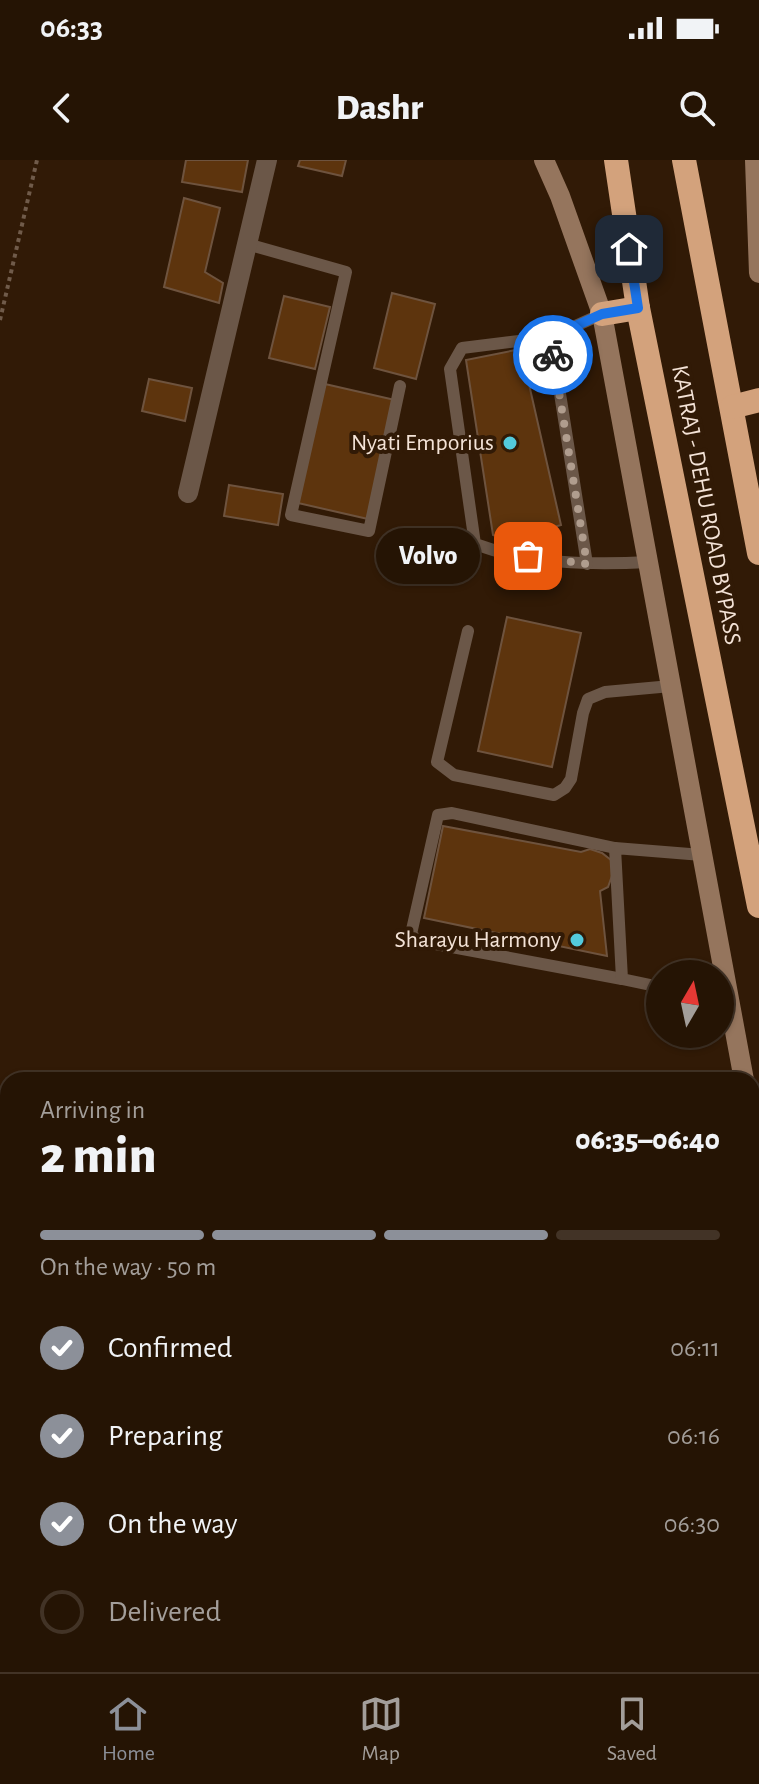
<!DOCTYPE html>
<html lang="en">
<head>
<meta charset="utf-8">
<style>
	body { margin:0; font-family:"Alegreya Sans",sans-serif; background:#312113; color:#f1f3f6; height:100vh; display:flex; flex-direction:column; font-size:30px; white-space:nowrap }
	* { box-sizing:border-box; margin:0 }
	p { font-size:26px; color:#a39e9a }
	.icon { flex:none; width:44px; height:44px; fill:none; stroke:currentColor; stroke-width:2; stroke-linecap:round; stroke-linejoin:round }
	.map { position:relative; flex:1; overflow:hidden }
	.side { position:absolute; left:0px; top:912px; width:760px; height:600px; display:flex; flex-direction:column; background:#251404; border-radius:24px 24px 0 0; box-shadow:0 2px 6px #0004,0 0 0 2px #423326 }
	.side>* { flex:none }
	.needle { width:52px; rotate:9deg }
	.buttons { position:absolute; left:646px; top:800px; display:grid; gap:16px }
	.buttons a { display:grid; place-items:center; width:88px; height:88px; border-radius:50%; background:#251404; box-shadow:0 2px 6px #0004,0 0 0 2px #423326; font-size:40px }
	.pin { position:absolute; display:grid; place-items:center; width:68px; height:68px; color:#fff; margin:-34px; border-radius:16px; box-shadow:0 4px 12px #0006 }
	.courier { position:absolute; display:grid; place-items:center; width:80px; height:80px; margin:-40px; border:6px solid #1a73e8; border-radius:50%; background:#fff; color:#222; box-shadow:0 2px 10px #0007 }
	.bubble { position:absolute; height:56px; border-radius:28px; background:#251404; box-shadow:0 2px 6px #0004,0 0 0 2px #423326; font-size:26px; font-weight:800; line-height:56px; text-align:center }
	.overview em { font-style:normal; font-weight:800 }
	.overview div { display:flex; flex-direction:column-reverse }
	.overview { display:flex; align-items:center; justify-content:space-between; height:136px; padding:0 40px }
	h1 { font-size:52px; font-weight:800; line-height:60px }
	.bar { display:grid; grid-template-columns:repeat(4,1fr); gap:12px 8px; align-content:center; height:96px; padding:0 40px }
	.bar i { height:10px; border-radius:6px; background:#423326 }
	.bar .active { background:#8c9099 }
	.bar p { grid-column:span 4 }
	ol { padding:0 40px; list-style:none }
	li { display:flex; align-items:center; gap:24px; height:88px }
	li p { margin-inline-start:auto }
	li .icon { padding:8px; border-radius:50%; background:#8c9099; color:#fff; stroke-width:4 }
	li:last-child { color:#a39e9a }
	li i { width:44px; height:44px; border:4px solid #423326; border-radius:50% }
	.status { display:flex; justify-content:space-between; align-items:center; height:56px; padding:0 40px; background:#251404; direction:ltr }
	.status svg { height:22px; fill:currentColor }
	header { display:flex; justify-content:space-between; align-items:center; height:104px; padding:0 40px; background:#251404; font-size:36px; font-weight:800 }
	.tabs { display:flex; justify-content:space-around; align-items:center; height:112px; border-top:2px solid #423326; background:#251404; font-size:22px; color:#a39e9a }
	.tabs a { display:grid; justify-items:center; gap:4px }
	.tabs .active { color:#8c9099 }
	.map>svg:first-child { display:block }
	.building { fill:#5d340d; stroke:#6e533e; stroke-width:2 }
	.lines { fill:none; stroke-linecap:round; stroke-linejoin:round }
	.path { stroke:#705b4a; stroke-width:4; stroke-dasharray:4 4; stroke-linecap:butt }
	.lane { stroke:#6b5748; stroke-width:12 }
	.street { stroke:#6b5748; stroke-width:20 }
	.secondary { stroke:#95755d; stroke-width:20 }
	.highway { stroke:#d3a27c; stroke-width:24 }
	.done { stroke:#b09d8e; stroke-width:8; stroke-dasharray:0 14.4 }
	.route { stroke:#1a73e8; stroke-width:10 }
	.poi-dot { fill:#53cadc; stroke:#311a06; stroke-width:3 }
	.labels { text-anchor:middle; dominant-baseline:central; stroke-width:8; stroke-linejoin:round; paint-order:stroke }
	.poi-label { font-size:24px; fill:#f4e3d7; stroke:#311a06; text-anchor:end }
	.street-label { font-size:24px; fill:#f4e3d7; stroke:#311a06 }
</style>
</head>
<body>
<div class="status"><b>06:33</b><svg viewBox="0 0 49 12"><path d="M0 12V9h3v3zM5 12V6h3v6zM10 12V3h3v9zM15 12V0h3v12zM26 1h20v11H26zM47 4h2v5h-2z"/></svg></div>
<header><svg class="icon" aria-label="back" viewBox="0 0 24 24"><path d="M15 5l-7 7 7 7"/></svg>Dashr<svg class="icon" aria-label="search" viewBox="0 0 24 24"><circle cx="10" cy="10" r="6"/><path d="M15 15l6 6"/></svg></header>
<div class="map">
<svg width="759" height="1512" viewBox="0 0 759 1512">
	<rect width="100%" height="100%" fill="#311a06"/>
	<g class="building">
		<path d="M186,0h62l-6,32 -60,-10z"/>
		<path d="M300,0h46l-4,16 -44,-10z"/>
		<path d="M184,38l36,10 -15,64 18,11 -4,20 -55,-16z"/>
		<path d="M392,133l43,11 -19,75 -42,-11z"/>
		<path d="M284,136l46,11 -15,62 -46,-11z"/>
		<path d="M521,189l40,176 -54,15 -14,-5 -27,-175z"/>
		<path d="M149,219l43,9 -7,33 -43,-10z"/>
		<path d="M325,224l70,16 -27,119 -70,-16z"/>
		<path d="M229,325l54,9 -5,31 -54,-9z"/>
		<path d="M507,457l74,16 -29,134 -74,-16z"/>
		<path d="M443,666l138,26 9,-3 12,4 9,7 2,13 -5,14 -8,4 7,65 -183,-38z"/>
		<path d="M752,1314h7v146l-7,-1z"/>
		<path d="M165,1504h79l11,8h-95z"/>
	</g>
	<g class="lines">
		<path class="path" d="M0,160l37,-160"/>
		<g class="lane">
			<path d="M247,84l99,28 -55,243 78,16 31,-145"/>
			<path d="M602,154l-51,23 -89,11 -12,21 25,175c54,20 116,21 174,18"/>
			<path d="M551,177l36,227"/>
			<path d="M468,471l-31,131 17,13 100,20 11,-7 6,-9 12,-66 5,-14 17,-7 66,-6"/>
			<path d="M615,688l-163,-35 -14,2 -27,119 5,5 9,3 197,37"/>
			<path d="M660,827l-38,-8 -7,-131 87,7"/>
			<path d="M752,1094l7,2"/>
			<path d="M371,1504l18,8"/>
			<path d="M135,1512l1,-8"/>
			<path d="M466,1512l2,-8"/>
		</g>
		<g class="street">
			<path d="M188,333l79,-333"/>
			<path d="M0,1276l8,4"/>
			<path d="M537,1504l21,8"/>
		</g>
		<g class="secondary">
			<path d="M544,0l16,36 42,118 142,766"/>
			<path d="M755,0l4,113"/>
			<path d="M752,966l7,39"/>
		</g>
		<g class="highway">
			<path d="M616,0l22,148 121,598"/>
			<path d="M684,0l75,393"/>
			<path d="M602,154l36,-6"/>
			<path d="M732,247l27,-7"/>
		</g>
	</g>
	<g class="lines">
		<path class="done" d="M528,396l59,8 -34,-209"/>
		<path class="route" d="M553,195l-2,-18 51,-23 36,-6 -9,-59"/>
	</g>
	<g class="poi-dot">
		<circle cx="510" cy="283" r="8"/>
		<circle cx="577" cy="780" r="8"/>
	</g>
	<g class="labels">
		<g class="poi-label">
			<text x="494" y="283">Nyati Emporius</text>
			<text x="561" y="780">Sharayu Harmony</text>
		</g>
		<g class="street-label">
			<text transform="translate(706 345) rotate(79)">KATRAJ - DEHU ROAD BYPASS</text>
		</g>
	</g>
</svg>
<div class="buttons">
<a><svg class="needle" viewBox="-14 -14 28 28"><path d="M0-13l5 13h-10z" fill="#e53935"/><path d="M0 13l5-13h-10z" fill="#a39e9a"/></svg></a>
</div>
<div class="pin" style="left:528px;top:396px;background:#ea580c"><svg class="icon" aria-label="bag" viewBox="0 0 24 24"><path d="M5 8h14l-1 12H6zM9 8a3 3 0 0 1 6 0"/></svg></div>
<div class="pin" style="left:629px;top:89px;background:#1f2937"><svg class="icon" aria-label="home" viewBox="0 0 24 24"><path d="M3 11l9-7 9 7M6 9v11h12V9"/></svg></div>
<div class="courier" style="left:553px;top:195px"><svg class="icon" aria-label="bike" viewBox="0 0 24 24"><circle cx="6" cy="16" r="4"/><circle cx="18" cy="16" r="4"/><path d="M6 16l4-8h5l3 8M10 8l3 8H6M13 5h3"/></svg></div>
<div class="bubble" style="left:376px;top:368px;width:104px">Volvo</div>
<section class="side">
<div class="overview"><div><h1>2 min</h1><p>Arriving in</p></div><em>06:35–06:40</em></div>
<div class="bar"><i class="active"></i><i class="active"></i><i class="active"></i><i></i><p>On the way · 50 m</p></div>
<ol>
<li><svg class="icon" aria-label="check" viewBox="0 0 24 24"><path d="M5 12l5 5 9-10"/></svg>Confirmed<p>06:11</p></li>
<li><svg class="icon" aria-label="check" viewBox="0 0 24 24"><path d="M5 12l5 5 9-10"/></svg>Preparing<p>06:16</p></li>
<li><svg class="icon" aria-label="check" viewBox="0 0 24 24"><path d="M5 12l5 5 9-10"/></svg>On the way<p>06:30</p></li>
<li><i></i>Delivered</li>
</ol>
</section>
</div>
<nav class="tabs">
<a class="active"><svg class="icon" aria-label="home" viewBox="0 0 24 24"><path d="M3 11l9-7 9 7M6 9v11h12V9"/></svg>Home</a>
<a><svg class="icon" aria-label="map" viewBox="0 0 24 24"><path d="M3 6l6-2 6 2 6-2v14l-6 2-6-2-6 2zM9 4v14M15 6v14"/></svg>Map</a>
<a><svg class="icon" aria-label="saved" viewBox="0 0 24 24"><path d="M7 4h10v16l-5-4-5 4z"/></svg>Saved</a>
</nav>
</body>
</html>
